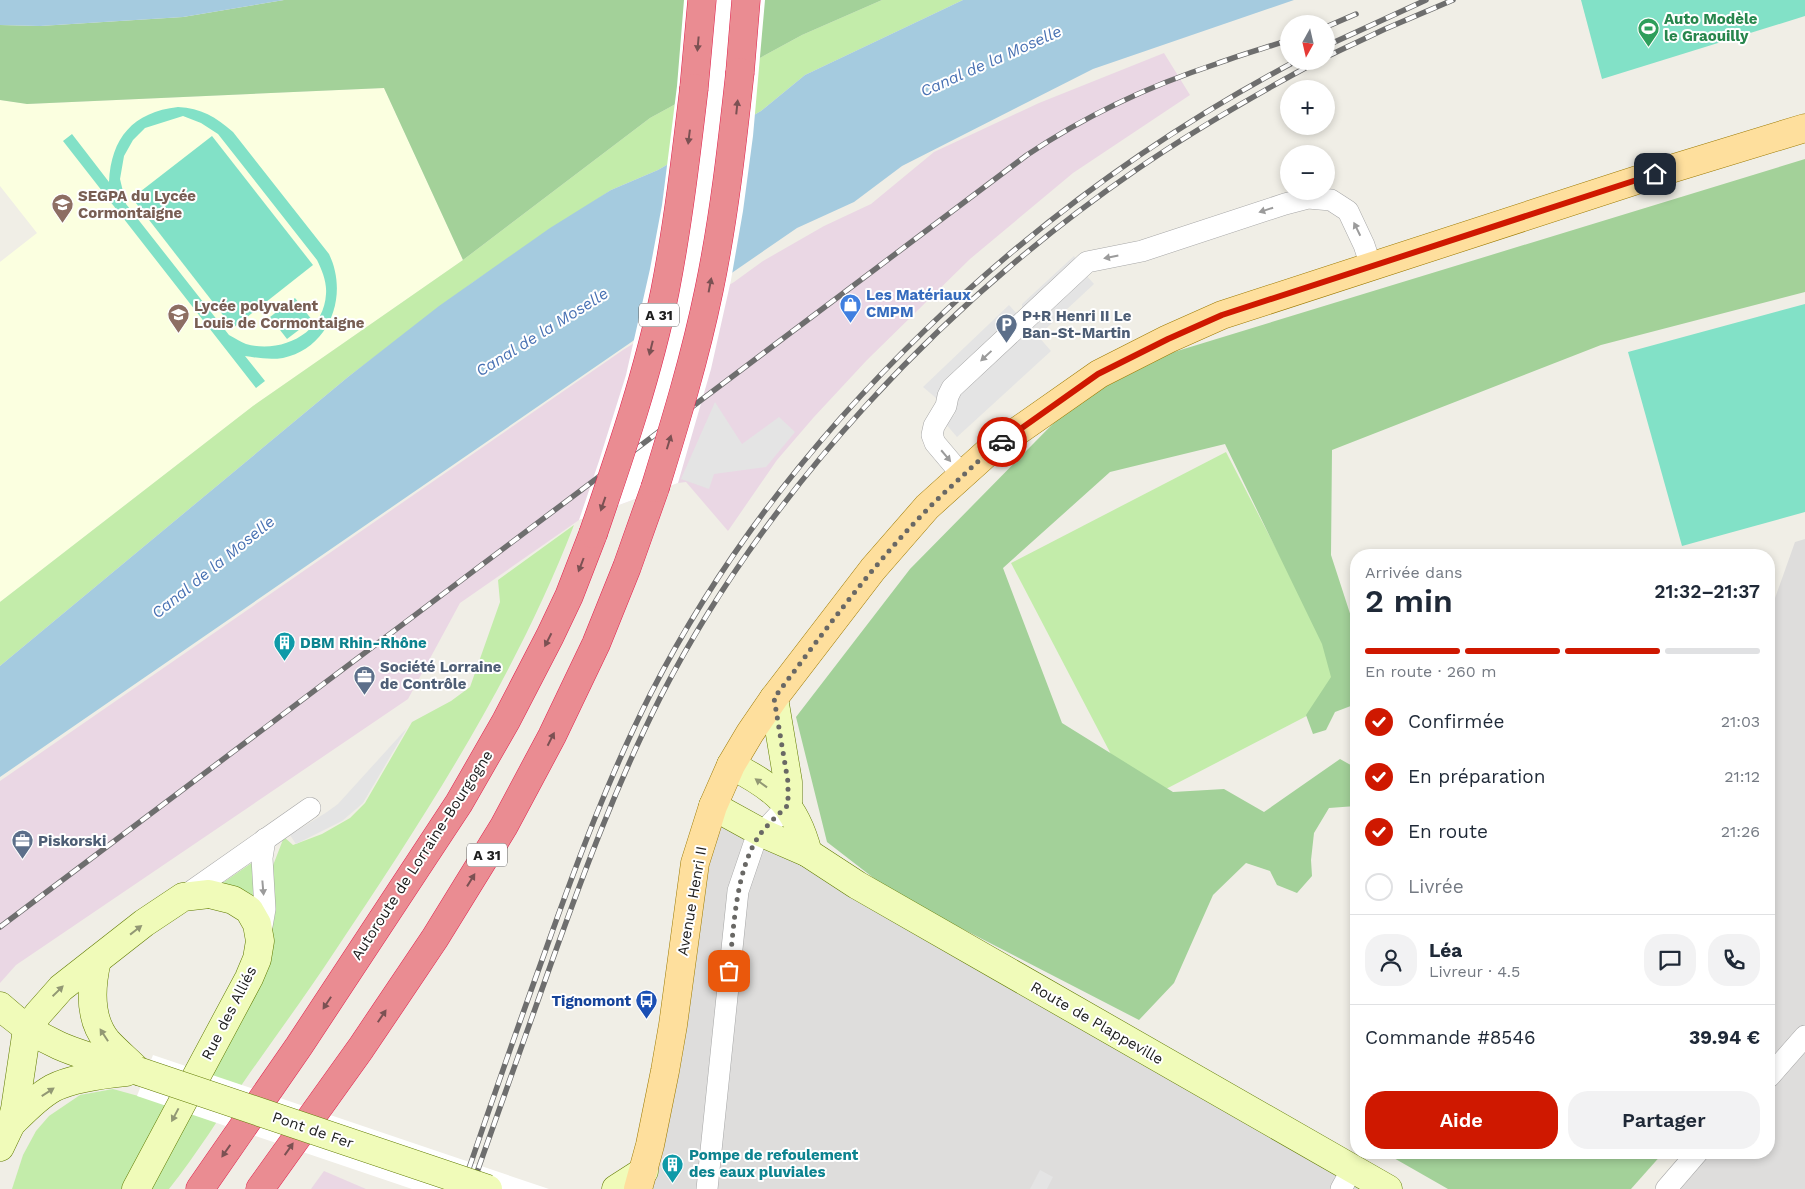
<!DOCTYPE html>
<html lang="fr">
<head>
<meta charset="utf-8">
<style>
	body { margin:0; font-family:"Work Sans",sans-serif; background:#f2f2f3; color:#1f2937; height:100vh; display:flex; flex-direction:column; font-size:19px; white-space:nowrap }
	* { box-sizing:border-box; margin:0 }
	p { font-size:16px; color:#747a83 }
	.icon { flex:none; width:28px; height:28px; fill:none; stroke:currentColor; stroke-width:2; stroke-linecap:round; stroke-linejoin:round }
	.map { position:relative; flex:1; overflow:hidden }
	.panel { position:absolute; left:1350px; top:549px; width:425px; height:610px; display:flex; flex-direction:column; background:#fff; border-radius:20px; box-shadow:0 2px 8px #0003 }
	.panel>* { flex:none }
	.needle { width:32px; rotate:188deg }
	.tools { position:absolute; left:1280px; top:15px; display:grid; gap:10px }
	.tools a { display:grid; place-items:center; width:55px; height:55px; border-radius:50%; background:#fff; box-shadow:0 2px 8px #0003; font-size:25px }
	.pin { position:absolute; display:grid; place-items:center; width:42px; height:42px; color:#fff; margin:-21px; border-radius:10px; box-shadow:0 2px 8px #0006 }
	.courier { position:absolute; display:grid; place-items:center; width:50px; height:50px; margin:-25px; border:4px solid #cf1800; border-radius:50%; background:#fff; color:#222; box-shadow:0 1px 6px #0007 }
	.head em { font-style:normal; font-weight:600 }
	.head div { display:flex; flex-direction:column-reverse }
	.head { display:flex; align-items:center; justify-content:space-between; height:85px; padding:0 15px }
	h1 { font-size:32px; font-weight:600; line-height:38px }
	.bar { display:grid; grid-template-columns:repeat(4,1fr); gap:8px 5px; align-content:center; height:60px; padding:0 15px }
	.bar i { height:6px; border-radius:4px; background:#e0e1e3 }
	.bar .active { background:#cf1800 }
	.bar p { grid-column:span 4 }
	.line { display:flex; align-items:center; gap:12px; padding:0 15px; border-top:1px solid #e0e1e3 }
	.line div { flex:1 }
	.round { display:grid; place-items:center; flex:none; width:52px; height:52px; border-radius:20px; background:#f2f2f3 }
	ol { padding:0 15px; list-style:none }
	li { display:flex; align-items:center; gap:15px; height:55px }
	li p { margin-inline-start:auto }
	li .icon { padding:5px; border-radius:50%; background:#cf1800; color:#fff; stroke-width:4 }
	li:last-child { color:#747a83 }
	li i { width:28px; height:28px; border:2px solid #e0e1e3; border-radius:50% }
	.cta { display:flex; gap:10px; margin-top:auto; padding:10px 15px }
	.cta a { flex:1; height:58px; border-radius:20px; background:#cf1800; color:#fff; font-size:20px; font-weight:600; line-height:58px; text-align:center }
	.cta a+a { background:#f2f2f3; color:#1f2937 }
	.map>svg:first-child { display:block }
	.residential { fill:#dedddc }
	.industrial { fill:#ead7e4 }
	.education { fill:#fbffe0 }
	.grass { fill:#c3ecaa }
	.forest { fill:#a3d199 }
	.pitch { fill:#82e1c7; fill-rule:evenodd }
	.parking { fill:#e4e4e4 }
	.water { fill:#a5cbdf }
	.pier { fill:#fff }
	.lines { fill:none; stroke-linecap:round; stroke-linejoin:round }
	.street-casing { stroke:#a7a7a7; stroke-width:22 }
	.secondary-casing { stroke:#607b02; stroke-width:29 }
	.primary-casing { stroke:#9b7900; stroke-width:29 }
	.highway-casing { stroke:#e0214d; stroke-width:29 }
	.street { stroke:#fff; stroke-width:21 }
	.secondary { stroke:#f0fbb9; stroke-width:28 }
	.primary { stroke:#fedf9d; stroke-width:28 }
	.highway { stroke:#ea8c92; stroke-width:28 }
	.rail-casing { stroke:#6e6e6e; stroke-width:5.5 }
	.rail { stroke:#fff; stroke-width:4; stroke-dasharray:11; stroke-linecap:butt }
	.secondary-bridge-casing { stroke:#607b02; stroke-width:29; stroke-linecap:butt }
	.highway-bridge-casing { stroke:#e0214d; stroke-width:29; stroke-linecap:butt }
	.secondary-bridge { stroke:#f0fbb9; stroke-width:28 }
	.highway-bridge { stroke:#ea8c92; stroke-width:28 }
	.oneway { fill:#7b5153 }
	.oneway2 { fill:#9b9b9b }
	.oneway3 { fill:#929874 }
	.done { stroke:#696865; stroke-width:5; stroke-dasharray:0 9 }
	.route { stroke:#cf1800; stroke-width:6 }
	.labels { text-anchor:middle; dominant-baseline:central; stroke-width:4; stroke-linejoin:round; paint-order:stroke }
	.shield { fill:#fff; stroke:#636363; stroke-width:1 }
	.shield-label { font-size:14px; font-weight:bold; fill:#202020 }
	.leisure-label { font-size:15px; font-weight:bold; fill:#27864d; stroke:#fff; text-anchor:start }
	.education-label { font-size:15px; font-weight:bold; fill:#785e54; stroke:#fff; text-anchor:start }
	.shop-label { font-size:15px; font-weight:bold; fill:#366cbe; stroke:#fff; text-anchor:start }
	.service-label { font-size:15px; font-weight:bold; fill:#4e5e75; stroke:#fff; text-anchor:start }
	.culture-label { font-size:15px; font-weight:bold; fill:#0d838f; stroke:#fff; text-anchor:start }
	.street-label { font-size:15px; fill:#202020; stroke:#fff }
	.transit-label { font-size:15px; font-weight:bold; fill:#164399; stroke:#fff; text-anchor:end }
	.water-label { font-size:16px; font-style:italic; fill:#4871b3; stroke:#fff }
</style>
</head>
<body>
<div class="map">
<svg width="1805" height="1189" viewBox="0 0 1805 1189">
	<rect width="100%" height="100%" fill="#f0eee6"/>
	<g class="residential">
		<path d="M1805,539v650h-139l27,-36 76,-1v-537l26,-73z"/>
		<path d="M713,806l675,383h-750z"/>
	</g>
	<g class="industrial">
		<path d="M1164,53l26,42 -117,78 -103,86 -103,101 -53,57 -37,43 -49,71 -42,-49 -8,1 -99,37 -119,83 -52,96 -392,266 -16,18v-202l623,-431 111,-68 29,-21 61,-35 47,-22 63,-52 105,-49z"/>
		<path d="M324,1171l42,18h-55z"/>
	</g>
	<path class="education" d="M384,88l79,172 -210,146 -253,196v-340l37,-29 -37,-47v-86l28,4z"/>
	<g class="grass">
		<path d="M882,0h81l-158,75 -44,36 -103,59 -47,20 -139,93 -124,94 -348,289v-64l253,-196 210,-146 187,-142 152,-83z"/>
		<path d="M1226,452l125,241 -214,111 -126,-241z"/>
		<path d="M574,525c-59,153 -148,290 -239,426 -29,44 -60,86 -90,129 -25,36 -48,74 -76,109h-24l79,-147 48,-174 12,-31 9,8 29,-11 28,-16 15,-15 47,-81 39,-21 19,-14 30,-85 -2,-22z"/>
		<path d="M256,860l3,42 -38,-18z"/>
		<path d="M113,1089l58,16 -46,84h-113l11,-34 13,-24 13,-15 31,-21z"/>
	</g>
	<g class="forest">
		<path d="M284,0h598l-80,35 -152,83 -187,142 -79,-172 -357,16 -27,-4v-75l40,1 143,-9z"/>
		<path d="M1805,159v133l-204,53 -269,105 -1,105 25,77v72l-21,8 -9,18 -13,4 -7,-19 25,-38 -9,-33 -97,-200 -115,28 -107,96 59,155 111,69 51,-3 40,23 76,-53 16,9v38l-27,2 -15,25 -3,27 1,16 -15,17 -20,-8 -7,-14 -24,-8 -33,32 -39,88 -35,37 -246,-127 -66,-51 -31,-125 114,-148 192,-195z"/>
		<path d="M1385,1153h278l-32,36h-183z"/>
	</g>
	<g class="pitch">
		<path d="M1581,0h224v16l-203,63z"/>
		<path d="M178,107c23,1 38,10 55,25l96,122c20,41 1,94 -46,104 -13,2 -25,0 -38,-2l20,25 -9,7 -193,-247 9,-7 37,48c2,-44 24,-70 69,-75zM183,116l18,7 17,11 99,126c5,10 10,22 9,34 -2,39 -44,60 -80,50 -5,-2 -11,-6 -17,-9l-103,-131 -6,-25 4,-23 9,-16 12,-12z"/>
		<path d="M212,136l101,129 -80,63 -101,-130z"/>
		<path d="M295,298l17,22 -25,19 -17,-22z"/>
		<path d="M1805,304v208l-123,34 -54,-194z"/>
	</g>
	<g class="parking">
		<path d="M1074,256l11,18 9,10 -56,52 13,15 -94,86 -12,-14 10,-9 -32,-27 86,-82 9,10 4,-4v-7z"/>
		<path d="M715,402l27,42 37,-27 16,15 -29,35 -52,7 -5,15 -28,-10z"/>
		<path d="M407,728l-44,75 -21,18 -46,23 -6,-9 37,-23 11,-8z"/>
		<path d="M1040,1170l13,7 -6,12h-17z"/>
	</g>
	<g class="water">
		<path d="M0,0h284l-101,17 -143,9 -40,-1z"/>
		<path d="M963,0h331l-201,69 -191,97 -48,36 -57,26 -797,549v-111l348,-289 91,-71 111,-78 61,-38 47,-20 103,-59 44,-36z"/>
	</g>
	<g class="pier">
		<path d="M684,0h81l-12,136 -10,75 -12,69 -20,89 -33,114 -99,37 20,-59 27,-86 24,-106 12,-64 7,-55 8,-64z"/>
		<path d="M153,1055l396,134h-137l-275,-93z"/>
	</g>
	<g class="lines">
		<defs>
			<g id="street">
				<path d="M962,475l-27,-32 -3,-8 2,-9 12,-20 2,-10 4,-8 135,-126 55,-11 143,-47 23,-6 23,2 17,11 16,34 7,21"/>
				<path d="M183,897l127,-89"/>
				<path d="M260,938l5,-29 -3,-51 3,-19"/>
				<path d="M1769,1077l36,-41"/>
				<path d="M707,1189l31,-298 16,-47 8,-11 26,-28"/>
				<path d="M1341,1189l11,-20"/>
				<path d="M1666,1189l32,-37"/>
			</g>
			<g id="secondary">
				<path d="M774,698l14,84v23"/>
				<path d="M731,765c44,23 64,38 77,88"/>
				<path d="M713,806l49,27 46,20 49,32 531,304"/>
				<path d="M97,960c-6,26 -9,58 10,81 9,10 19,18 28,27"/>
				<path d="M0,1006c44,41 82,49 138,65"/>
				<path d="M11,1124c13,-13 26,-27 42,-36 20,-10 52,-14 73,-16"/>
				<path d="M0,1147l11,-23 4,-15 12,-80 11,-15 23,-26 83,-65 39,-26 26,-3 24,6 16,10 8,14 3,17 -3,18 -8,19 -113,211"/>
				<path d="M616,1189l28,-18"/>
			</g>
			<path id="primary" d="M638,1189l12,-44 15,-74 8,-46 22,-162 18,-57 18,-41 19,-32 24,-35 99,-129 54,-62 62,-56 110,-77 69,-35 54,-24 452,-147 131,-40"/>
			<g id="highway">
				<path d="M740,72l6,-72"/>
				<path d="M694,88l8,-88"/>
				<path d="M200,1189l99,-143 160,-243 47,-82 44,-85 19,-40 24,-62"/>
				<path d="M260,1189l101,-141 74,-110 69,-112 48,-90 44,-92 31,-77 28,-79"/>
			</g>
		</defs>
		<use href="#street" class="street-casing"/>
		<use href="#secondary" class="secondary-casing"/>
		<use href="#primary" class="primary-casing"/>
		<use href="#highway" class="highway-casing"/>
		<use href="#street" class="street"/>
		<use href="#secondary" class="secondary"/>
		<use href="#primary" class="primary"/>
		<use href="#highway" class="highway"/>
		<defs>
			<g id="rail">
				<path d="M1326,27l30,-13"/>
				<path d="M1326,46l100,-46"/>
				<path d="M1326,57l59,-28 68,-29"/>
				<path d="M0,927l1027,-772c58,-39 122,-69 189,-91 24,-9 49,-16 73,-24"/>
				<path d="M462,1189c27,-80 55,-160 84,-240 31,-87 63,-173 105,-256 136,-266 382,-493 645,-632"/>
				<path d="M471,1189c27,-76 54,-152 81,-228 32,-89 65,-178 108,-263 107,-208 284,-396 476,-528 58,-40 119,-75 182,-109"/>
			</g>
		</defs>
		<use href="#rail" class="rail-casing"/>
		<use href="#rail" class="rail"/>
		<defs>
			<path id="secondary-bridge" d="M138,1071l350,118"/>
			<g id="highway-bridge">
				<path d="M655,488c20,-65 40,-130 54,-198 15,-72 23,-145 31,-218"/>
				<path d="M593,534c27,-79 55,-160 72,-243 13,-67 21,-135 29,-203"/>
			</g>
		</defs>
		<use href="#secondary-bridge" class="secondary-bridge-casing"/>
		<use href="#highway-bridge" class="highway-bridge-casing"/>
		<use href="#secondary-bridge" class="secondary-bridge"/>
		<use href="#highway-bridge" class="highway-bridge"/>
	</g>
	<defs><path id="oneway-solid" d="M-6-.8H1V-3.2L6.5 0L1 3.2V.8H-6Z" transform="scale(1.25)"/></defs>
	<g class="oneway">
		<use href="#oneway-solid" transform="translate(698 44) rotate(95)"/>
		<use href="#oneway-solid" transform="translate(737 107) rotate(-84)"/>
		<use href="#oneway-solid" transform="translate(689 137) rotate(97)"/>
		<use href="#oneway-solid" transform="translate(710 285) rotate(-79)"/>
		<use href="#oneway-solid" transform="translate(651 348) rotate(104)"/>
		<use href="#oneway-solid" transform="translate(669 442) rotate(-73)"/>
		<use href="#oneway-solid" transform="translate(603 504) rotate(109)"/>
		<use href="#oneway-solid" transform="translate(581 565) rotate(111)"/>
		<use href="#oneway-solid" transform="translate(548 640) rotate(117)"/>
		<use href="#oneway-solid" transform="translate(551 739) rotate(-63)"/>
		<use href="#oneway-solid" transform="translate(471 880) rotate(-58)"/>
		<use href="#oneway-solid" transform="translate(327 1003) rotate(123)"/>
		<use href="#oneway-solid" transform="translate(382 1016) rotate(-56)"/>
		<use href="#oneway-solid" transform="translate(289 1149) rotate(-55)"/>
		<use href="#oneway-solid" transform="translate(226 1151) rotate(125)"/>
	</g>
	<g class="oneway2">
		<use href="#oneway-solid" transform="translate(1266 210) rotate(162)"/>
		<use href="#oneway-solid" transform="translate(1357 229) rotate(-116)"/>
		<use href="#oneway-solid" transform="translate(1111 257) rotate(169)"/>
		<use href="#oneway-solid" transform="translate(986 356) rotate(137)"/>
		<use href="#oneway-solid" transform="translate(946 456) rotate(50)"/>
		<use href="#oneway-solid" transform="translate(263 888) rotate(85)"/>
	</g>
	<g class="oneway3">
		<use href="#oneway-solid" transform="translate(761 783) rotate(-144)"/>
		<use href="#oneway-solid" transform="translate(136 930) rotate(-38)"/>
		<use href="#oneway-solid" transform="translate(58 991) rotate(-44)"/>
		<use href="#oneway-solid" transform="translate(104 1035) rotate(-123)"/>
		<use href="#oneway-solid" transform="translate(48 1092) rotate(-33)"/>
		<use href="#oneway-solid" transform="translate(175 1115) rotate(118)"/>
	</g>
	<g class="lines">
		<path class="done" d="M729,971c5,-42 6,-103 32,-138 8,-10 18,-19 27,-28v-23l-14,-84c57,-75 112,-153 182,-216 15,-14 29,-28 46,-40"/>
		<path class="route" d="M1002,442l96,-68 70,-35 54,-24 433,-141"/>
	</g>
	<defs>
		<symbol id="stadium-pin" viewBox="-11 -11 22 30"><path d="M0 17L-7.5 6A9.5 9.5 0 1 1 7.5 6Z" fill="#2e9e5b" stroke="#fff"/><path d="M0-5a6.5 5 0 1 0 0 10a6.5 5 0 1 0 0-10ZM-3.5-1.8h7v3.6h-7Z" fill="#fff"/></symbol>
		<symbol id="school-pin" viewBox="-11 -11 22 30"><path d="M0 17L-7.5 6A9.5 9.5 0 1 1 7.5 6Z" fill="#8d6e63" stroke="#fff"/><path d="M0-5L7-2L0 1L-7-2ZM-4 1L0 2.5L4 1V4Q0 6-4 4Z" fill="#fff"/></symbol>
		<symbol id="shop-pin" viewBox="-11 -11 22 30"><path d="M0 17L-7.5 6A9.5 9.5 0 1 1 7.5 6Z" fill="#3f7fe0" stroke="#fff"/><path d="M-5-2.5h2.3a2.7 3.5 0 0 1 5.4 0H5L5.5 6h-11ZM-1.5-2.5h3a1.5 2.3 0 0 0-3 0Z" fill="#fff"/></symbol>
		<symbol id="parking-pin" viewBox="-11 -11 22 30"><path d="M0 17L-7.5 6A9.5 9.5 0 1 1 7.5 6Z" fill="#5c6f8a" stroke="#fff"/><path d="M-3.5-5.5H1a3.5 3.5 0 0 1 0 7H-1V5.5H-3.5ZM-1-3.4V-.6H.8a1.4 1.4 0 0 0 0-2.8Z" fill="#fff"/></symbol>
		<symbol id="building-pin" viewBox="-11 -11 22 30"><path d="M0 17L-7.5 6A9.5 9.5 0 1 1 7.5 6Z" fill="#0f9aa8" stroke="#fff"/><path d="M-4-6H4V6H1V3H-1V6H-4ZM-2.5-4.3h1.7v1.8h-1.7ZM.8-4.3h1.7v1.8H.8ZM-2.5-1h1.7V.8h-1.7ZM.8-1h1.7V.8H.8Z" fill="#fff"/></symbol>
		<symbol id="office-pin" viewBox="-11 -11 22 30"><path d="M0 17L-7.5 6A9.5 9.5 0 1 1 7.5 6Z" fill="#5c6f8a" stroke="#fff"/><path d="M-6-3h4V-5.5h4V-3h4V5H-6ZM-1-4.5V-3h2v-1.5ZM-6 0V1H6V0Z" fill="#fff"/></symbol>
		<symbol id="bus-pin" viewBox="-11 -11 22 30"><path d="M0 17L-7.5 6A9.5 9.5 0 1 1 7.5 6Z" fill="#1a4fb4" stroke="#fff"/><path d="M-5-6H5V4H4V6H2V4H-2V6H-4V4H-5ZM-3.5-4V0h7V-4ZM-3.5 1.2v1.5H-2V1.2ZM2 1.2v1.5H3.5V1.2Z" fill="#fff"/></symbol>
	</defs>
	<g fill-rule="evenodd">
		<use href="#stadium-pin" x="1636" y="16" width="25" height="34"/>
		<use href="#school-pin" x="50" y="192" width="25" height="34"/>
		<use href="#shop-pin" x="838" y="292" width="25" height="34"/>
		<use href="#school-pin" x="166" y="302" width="25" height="34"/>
		<use href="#parking-pin" x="994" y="312" width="25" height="34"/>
		<use href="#building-pin" x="272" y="630" width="25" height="34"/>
		<use href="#office-pin" x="352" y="664" width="25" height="34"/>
		<use href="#office-pin" x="10" y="828" width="25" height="34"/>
		<use href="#bus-pin" x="634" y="988" width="25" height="34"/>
		<use href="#building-pin" x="660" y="1152" width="25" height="34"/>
	</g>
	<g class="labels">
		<g class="shield">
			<rect x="639" y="303.5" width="40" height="23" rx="4"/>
			<rect x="467" y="843.5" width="40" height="23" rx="4"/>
		</g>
		<g class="shield-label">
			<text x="659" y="315">A 31</text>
			<text x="487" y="855">A 31</text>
		</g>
		<g class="leisure-label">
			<text x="1664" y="19">Auto Modèle<tspan x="1664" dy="17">le Graouilly</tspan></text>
		</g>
		<g class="education-label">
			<text x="78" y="196">SEGPA du Lycée<tspan x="78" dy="17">Cormontaigne</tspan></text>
			<text x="194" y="306">Lycée polyvalent<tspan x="194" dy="17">Louis de Cormontaigne</tspan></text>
		</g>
		<g class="shop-label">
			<text x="866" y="295">Les Matériaux<tspan x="866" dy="17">CMPM</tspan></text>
		</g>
		<g class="service-label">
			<text x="1022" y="316">P+R Henri II Le<tspan x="1022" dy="17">Ban-St-Martin</tspan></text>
			<text x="380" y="667">Société Lorraine<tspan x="380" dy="17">de Contrôle</tspan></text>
			<text x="38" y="841">Piskorski</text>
		</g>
		<g class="culture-label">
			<text x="300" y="643">DBM Rhin-Rhône</text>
			<text x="689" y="1155">Pompe de refoulement<tspan x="689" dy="17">des eaux pluviales</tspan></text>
		</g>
		<g class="street-label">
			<text transform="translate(422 855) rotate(-57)">Autoroute de Lorraine-Bourgogne</text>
			<text transform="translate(692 901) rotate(-80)">Avenue Henri II</text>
			<text transform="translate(229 1013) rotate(-63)">Rue des Alliés</text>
			<text transform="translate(1097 1023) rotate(30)">Route de Plappeville</text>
			<text transform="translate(313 1130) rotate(19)">Pont de Fer</text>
		</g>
		<g class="transit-label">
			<text x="631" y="1001">Tignomont</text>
		</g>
		<g class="water-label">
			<text transform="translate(991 61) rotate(-24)">Canal de la Moselle</text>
			<text transform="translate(542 332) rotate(-32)">Canal de la Moselle</text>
			<text transform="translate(213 567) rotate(-39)">Canal de la Moselle</text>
		</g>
	</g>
</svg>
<div class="tools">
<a><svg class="needle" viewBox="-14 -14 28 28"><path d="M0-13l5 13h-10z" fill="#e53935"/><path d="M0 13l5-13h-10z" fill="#747a83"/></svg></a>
<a>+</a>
<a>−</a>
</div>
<div class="pin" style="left:729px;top:971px;background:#ea580c"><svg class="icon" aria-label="bag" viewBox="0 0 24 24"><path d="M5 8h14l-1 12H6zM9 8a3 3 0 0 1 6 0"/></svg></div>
<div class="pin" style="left:1655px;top:174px;background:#1f2937"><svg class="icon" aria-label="home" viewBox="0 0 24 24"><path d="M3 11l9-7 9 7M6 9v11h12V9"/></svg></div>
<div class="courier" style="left:1002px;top:442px"><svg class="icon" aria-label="car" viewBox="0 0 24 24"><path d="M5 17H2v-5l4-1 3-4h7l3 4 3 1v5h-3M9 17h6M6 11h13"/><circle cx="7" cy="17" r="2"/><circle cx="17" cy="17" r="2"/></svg></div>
<section class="panel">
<div class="head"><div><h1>2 min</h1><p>Arrivée dans</p></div><em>21:32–21:37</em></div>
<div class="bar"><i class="active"></i><i class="active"></i><i class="active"></i><i></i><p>En route · 260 m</p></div>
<ol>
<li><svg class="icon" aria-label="check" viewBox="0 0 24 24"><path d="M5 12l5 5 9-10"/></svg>Confirmée<p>21:03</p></li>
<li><svg class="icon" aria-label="check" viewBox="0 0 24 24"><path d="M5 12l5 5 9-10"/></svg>En préparation<p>21:12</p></li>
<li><svg class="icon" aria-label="check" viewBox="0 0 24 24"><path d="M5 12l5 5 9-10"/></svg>En route<p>21:26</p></li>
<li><i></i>Livrée</li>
</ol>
<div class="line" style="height:90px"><a class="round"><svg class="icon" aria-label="person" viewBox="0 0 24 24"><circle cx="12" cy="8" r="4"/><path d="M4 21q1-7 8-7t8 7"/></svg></a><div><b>Léa</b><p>Livreur · 4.5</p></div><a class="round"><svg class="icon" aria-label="chat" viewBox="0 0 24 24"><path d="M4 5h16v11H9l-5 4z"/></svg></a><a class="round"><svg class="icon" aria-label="phone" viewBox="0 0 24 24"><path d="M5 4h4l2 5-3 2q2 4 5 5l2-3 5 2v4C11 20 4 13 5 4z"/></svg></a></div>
<div class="line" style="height:65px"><div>Commande #8546</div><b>39.94 €</b></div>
<div class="cta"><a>Aide</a><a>Partager</a></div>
</section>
</div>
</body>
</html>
